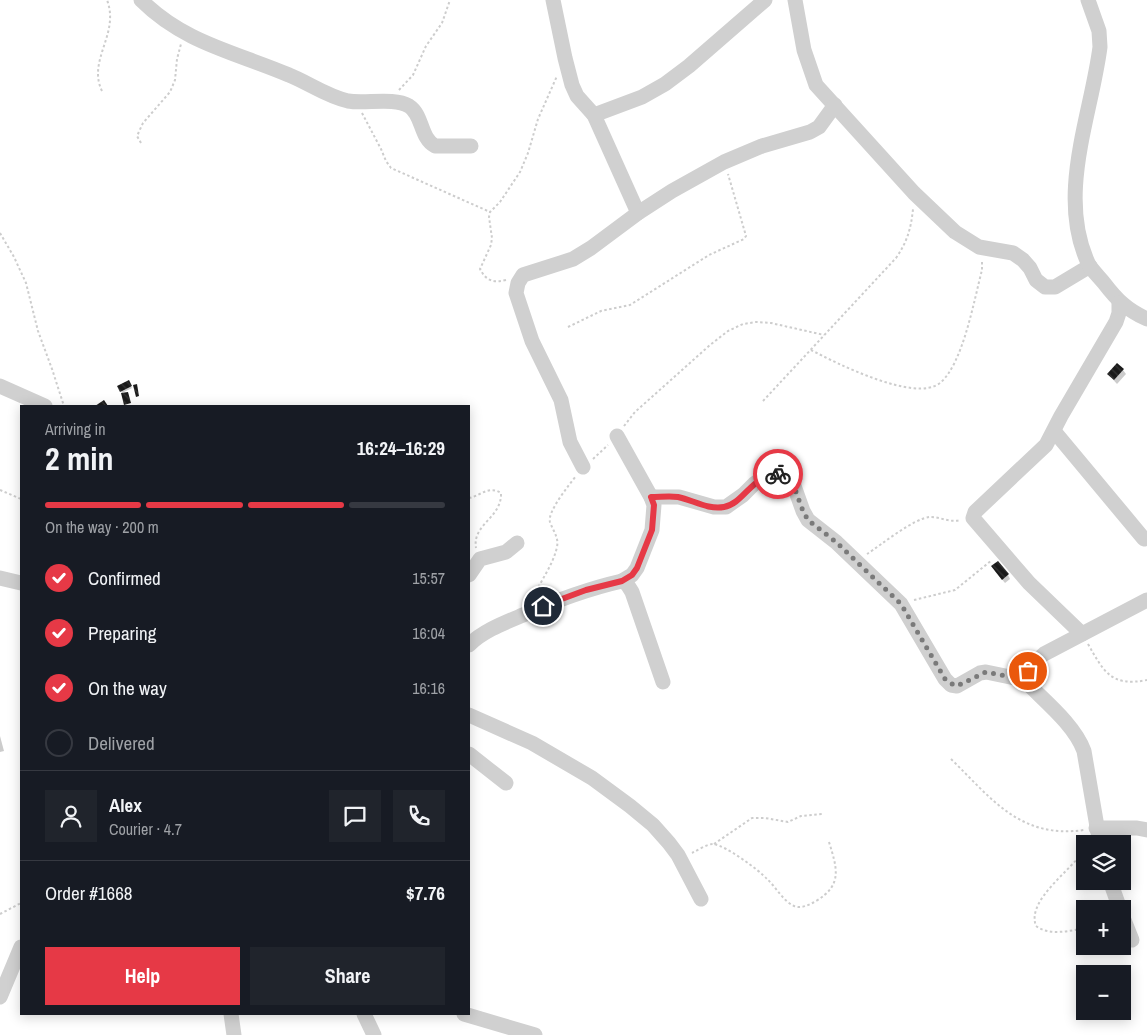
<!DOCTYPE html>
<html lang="en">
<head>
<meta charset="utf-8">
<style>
	body { margin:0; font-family:"Archivo Narrow",sans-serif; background:#20242c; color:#f1f3f6; height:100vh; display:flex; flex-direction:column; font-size:19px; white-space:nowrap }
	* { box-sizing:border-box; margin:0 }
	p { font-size:16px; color:#9ea1a6 }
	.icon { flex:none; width:28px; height:28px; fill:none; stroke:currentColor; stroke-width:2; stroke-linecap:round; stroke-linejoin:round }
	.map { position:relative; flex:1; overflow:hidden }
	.details { position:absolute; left:20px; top:405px; width:450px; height:610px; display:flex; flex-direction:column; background:#171b24; border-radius:0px; box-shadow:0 2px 12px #0003 }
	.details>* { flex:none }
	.buttons { position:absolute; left:1076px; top:835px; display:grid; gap:10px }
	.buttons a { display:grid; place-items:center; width:55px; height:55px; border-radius:0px; background:#171b24; box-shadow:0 2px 12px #0003; font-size:25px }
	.pin { position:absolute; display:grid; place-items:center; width:42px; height:42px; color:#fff; margin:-21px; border:2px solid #fff; border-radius:50%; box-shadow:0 1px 5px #0007 }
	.courier { position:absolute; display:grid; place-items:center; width:50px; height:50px; margin:-25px; border:4px solid #e63946; border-radius:50%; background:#fff; color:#222; box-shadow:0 1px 6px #0007 }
	.summary em { font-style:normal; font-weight:700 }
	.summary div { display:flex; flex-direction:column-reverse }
	.summary { display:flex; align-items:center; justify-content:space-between; height:85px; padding:0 25px }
	h1 { font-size:32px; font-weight:700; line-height:38px }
	.bar { display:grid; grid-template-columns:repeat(4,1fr); gap:8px 5px; align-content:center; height:60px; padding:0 25px }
	.bar i { height:6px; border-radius:4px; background:#363941 }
	.bar .active { background:#e63946 }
	.bar p { grid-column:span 4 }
	.line { display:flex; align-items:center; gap:12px; padding:0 25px; border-top:1px solid #363941 }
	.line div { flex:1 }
	.round { display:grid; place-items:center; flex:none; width:52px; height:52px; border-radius:0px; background:#20242c }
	ol { padding:0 25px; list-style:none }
	li { display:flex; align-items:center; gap:15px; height:55px }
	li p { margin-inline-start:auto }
	li .icon { padding:5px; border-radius:50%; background:#e63946; color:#fff; stroke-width:4 }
	li:last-child { color:#9ea1a6 }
	li i { width:28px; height:28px; border:2px solid #363941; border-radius:50% }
	.action { display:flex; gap:10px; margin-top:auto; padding:10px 25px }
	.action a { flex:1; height:58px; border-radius:0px; background:#e63946; color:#fff; font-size:20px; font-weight:700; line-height:58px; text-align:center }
	.action a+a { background:#20242c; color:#f1f3f6 }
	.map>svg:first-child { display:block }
	.shadow { fill:#0003 }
	.building { fill:url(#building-back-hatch) }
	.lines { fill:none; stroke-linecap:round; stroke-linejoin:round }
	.path { stroke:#cdcdcd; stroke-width:2; stroke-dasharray:2.5 2.5; stroke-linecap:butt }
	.minor { stroke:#d0d0d0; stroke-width:15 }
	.done { stroke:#7a7a7a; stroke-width:5; stroke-dasharray:0 9 }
	.route { stroke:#e63946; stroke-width:6 }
</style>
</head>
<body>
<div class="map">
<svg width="1147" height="1035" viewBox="0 0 1147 1035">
	<defs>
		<pattern id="building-back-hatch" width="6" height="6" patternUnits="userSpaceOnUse" patternTransform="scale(1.25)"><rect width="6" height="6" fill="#1a1a1a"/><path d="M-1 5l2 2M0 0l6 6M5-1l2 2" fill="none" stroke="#333"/></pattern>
	</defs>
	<rect width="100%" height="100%" fill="#fff"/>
	<g class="shadow">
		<path d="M1123,370l3,4 -9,10 -9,-10z"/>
		<path d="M128,382l4,6 -10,5 -3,-6z"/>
		<path d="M995,571l13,4 2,4 -5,4z"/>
		<path d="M0,736l4,15 -4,1z"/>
	</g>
	<g class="building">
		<path d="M1117,363l7,6 -10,11 -7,-6z"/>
		<path d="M129,380l3,6 -12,6 -3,-6z"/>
		<path d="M137,384l2,12 -3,1 -3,-12z"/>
		<path d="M128,392l3,11 -7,2 -3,-12z"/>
		<path d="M104,400l4,6h-13z"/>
		<path d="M998,561l11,13 -7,6 -11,-14z"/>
	</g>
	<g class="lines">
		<g class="path">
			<path d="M399,90l14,-15 13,-29 16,-23 8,-23"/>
			<path d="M102,91c-15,-31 18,-57 5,-91"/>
			<path d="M362,113l19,36 5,12 5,7 99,44"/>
			<path d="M141,143l-4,-7 6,-13 27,-31 5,-12 2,-21 4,-15"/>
			<path d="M0,233l14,24 12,26 12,48 14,38 12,37"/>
			<path d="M506,280c-12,3 -20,1 -26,-11l11,-24 1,-7 -3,-21 1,-5 10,-10 20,-30 8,-19 10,-34 19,-43"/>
			<path d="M568,327l33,-16 29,-6 79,-50 35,-16 2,-3 -18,-62"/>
			<path d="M811,350c25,13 104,53 129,33 23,-19 34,-83 42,-113v-9"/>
			<path d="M763,401l133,-143c11,-16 15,-29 17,-49"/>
			<path d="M624,426l11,-14 75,-67 18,-14 15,-7 13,-2 15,1 53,12"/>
			<path d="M593,459l15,-14"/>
			<path d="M0,490l21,9"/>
			<path d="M469,498c11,-2 20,-13 32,-5 1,25 -29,31 -25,55"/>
			<path d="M867,554c14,-9 47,-36 63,-37 11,0 20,6 31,3"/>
			<path d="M534,596c7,-16 19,-31 23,-49 2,-10 -4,-16 -7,-25 -3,-10 19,-37 26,-46"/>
			<path d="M914,600l41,-10 37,-30"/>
			<path d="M1088,644c16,28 23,43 59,36"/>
			<path d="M951,759c41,40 69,80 133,71"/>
			<path d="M714,844l38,-26h13l23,4 13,-6 22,-2"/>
			<path d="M1085,849c-13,21 -59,51 -49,77 13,10 34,5 49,2"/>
			<path d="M692,853c6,-3 15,-9 21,-9 12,1 46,26 54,35 9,8 16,22 27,27 7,3 15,-1 22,-5 27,-16 21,-33 13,-59"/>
			<path d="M0,914l21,-11"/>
		</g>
		<g class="minor">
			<path d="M141,0c43,43 94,52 148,75 20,8 37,21 59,26 17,3 46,-4 61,5 14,9 11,32 26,40h36"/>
			<path d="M553,0l12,58 7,27 5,11 17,19 44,98"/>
			<path d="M795,0l9,50 12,35 98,108 41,39 24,15 34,6 10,7 7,8 6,12 9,7h10l35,-21"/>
			<path d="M1088,0l11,31 1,16c-9,70 -44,149 -11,218 4,6 10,12 15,18 13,17 23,27 43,36"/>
			<path d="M594,115l48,-18 23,-13 24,-18 76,-66"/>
			<path d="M0,386l45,20"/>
			<path d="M1054,431l90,108"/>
			<path d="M617,436l34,61 3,8 -2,25 -15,38 -5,7 -10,6"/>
			<path d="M583,467l-13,-25 -9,-42 -29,-59 -16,-48 2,-10 5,-8 50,-16 18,-11 47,-35 34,-22 52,-29 38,-16 48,-14 9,-5 16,-22"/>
			<path d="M651,497h28l35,10h12l17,-12 11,-11 13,-9 10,-2 10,4 6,6 10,28 5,9 28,22 65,62 44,75 6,6 6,1 23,-13 6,-1 34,7 8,5c19,19 47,42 56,67l16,93"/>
			<path d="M469,575l11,-16 26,-7 11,-9"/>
			<path d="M0,578l21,5"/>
			<path d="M1082,634l-53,-51 -56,-65 2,-6 71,-67 15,-29 55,-94 3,-9v-10"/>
			<path d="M469,645c14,-14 35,-22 54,-30 32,-14 64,-26 99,-34l5,3 5,8 31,90"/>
			<path d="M1020,679l15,-17 9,-8 103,-54"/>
			<path d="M469,715l63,28 60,35 38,28 23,19 16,18 9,12 23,44"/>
			<path d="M469,754l37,29"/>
			<path d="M1096,828h41l10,2"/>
			<path d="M1110,881l10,28"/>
			<path d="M1122,915l10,25"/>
			<path d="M0,997l21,-50"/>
			<path d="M231,1014l3,21"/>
			<path d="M364,1014l10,21"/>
			<path d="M464,1014l71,21"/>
		</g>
	</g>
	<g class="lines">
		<path class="done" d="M778,474l9,3 6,7 10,27 5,9 28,22 65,62 44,75 7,5 5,2 29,-14 34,7 8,-8"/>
		<path class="route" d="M543,606l43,-16 36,-9 10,-6 5,-7 15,-38 2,-25 -3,-8c9,0 19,-1 27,0 15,3 30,13 46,10 19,-3 28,-32 54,-33"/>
	</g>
</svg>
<div class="buttons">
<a><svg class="icon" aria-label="layers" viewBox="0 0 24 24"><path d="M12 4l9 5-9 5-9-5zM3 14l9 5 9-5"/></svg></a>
<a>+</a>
<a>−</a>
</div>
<div class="pin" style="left:1028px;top:671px;background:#ea580c"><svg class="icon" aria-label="bag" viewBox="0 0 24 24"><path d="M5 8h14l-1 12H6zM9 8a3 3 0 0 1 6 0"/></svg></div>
<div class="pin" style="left:543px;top:606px;background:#1f2937"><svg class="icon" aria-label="home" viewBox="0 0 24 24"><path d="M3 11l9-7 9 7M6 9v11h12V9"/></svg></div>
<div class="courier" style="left:778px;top:474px"><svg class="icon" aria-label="bike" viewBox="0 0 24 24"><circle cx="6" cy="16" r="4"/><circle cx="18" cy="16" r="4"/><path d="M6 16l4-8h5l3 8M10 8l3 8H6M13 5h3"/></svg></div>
<section class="details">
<div class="summary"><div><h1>2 min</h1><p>Arriving in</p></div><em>16:24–16:29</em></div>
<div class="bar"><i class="active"></i><i class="active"></i><i class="active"></i><i></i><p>On the way · 200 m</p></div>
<ol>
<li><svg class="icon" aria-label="check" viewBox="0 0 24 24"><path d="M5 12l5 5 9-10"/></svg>Confirmed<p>15:57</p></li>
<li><svg class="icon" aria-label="check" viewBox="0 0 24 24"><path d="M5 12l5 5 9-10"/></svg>Preparing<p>16:04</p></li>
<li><svg class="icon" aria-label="check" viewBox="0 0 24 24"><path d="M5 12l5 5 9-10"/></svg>On the way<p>16:16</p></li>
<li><i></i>Delivered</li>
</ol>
<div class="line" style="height:90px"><a class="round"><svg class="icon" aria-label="person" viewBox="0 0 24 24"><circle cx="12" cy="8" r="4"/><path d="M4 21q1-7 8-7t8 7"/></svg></a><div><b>Alex</b><p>Courier · 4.7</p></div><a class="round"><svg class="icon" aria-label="chat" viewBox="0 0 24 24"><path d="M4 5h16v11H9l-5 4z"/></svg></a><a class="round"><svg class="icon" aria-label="phone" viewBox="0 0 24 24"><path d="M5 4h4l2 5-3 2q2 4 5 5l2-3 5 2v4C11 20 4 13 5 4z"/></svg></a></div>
<div class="line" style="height:65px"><div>Order #1668</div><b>$7.76</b></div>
<div class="action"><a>Help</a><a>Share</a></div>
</section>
</div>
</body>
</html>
